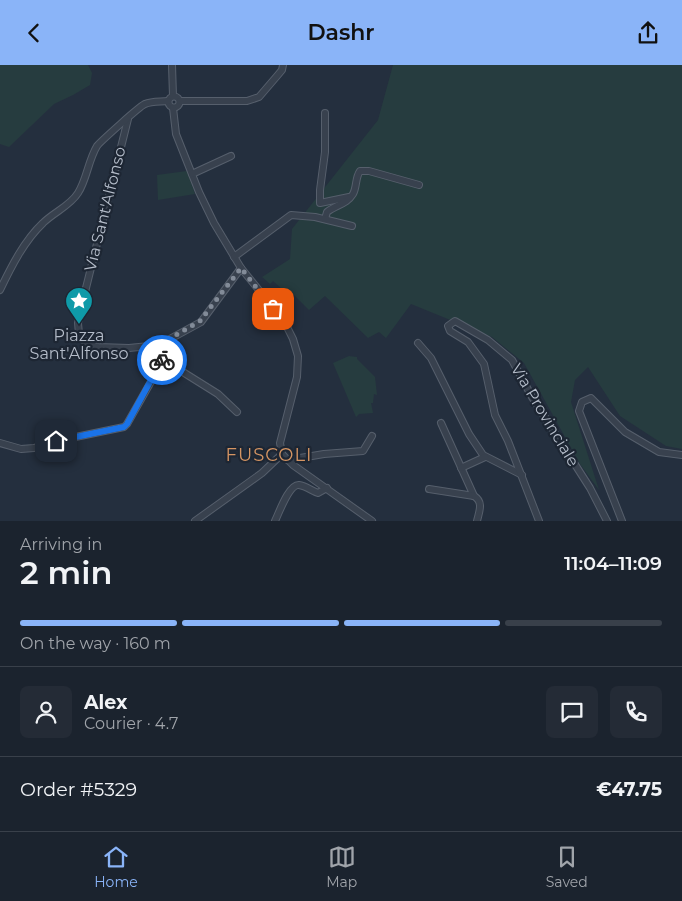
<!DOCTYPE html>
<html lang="en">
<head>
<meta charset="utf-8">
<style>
	body { margin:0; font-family:Montserrat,sans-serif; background:#242b36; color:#f1f3f6; height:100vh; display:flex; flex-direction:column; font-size:19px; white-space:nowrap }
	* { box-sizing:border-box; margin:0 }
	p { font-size:16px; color:#a0a4aa }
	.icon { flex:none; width:28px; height:28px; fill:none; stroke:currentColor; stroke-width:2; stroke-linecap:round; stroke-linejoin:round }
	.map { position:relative; height:456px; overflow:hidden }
	.side { display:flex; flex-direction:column; background:#1b232e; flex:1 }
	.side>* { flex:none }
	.pin { position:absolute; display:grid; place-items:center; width:42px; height:42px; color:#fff; margin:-21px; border-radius:10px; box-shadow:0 2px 8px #0006 }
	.courier { position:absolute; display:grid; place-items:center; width:50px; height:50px; margin:-25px; border:4px solid #1a73e8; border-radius:50%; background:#fff; color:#222; box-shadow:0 1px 6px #0007 }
	.overview em { font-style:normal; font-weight:600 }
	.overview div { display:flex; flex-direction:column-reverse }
	.overview { display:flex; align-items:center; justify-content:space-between; height:85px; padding:0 20px }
	h1 { font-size:32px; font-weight:600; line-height:38px }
	.bar { display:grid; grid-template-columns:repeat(4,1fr); gap:8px 5px; align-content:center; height:60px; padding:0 20px }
	.bar i { height:6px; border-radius:4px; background:#39404a }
	.bar .current { background:#8ab4f8 }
	.bar p { grid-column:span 4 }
	.line { display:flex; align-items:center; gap:12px; padding:0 20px; border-top:1px solid #39404a }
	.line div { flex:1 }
	.round { display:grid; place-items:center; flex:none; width:52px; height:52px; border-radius:8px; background:#242b36 }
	header { display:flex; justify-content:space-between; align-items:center; height:65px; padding:0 20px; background:#8ab4f8; color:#111; font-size:22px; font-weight:600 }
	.tabs { display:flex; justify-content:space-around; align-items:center; height:70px; border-top:1px solid #39404a; background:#1b232e; font-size:14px; color:#a0a4aa }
	.tabs a { display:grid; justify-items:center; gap:2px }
	.tabs .current { color:#8ab4f8 }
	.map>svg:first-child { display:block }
	.green { fill:#263c3f }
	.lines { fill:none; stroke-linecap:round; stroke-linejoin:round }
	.minor-casing { stroke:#565f6c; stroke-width:8 }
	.minor { stroke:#38414e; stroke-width:6 }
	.done { stroke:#828b98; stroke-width:5; stroke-dasharray:0 9 }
	.route { stroke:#1a73e8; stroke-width:6 }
	.labels { text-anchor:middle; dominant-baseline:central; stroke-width:4.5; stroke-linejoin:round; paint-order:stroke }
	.street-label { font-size:16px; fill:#b4bcc9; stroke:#1d2633 }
	.poi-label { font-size:16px; fill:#b4bcc9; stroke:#1d2633 }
	.neighbourhood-label { font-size:18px; letter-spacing:1px; fill:#d59563; stroke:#1d2633 }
</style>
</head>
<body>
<header><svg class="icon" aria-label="back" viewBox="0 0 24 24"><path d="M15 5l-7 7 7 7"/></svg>Dashr<svg class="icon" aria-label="share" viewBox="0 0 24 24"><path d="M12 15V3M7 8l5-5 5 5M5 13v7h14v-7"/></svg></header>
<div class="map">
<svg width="682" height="456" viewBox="0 0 682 456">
	<rect width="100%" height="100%" fill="#242f3e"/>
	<g class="green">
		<path d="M0,0h88l4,8 -2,12 -17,10 -19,9 -45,43 -9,-3z"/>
		<path d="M393,0h289v384l-16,-3 -46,-30 -32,-49 -13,13 -4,22 28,88 -19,-26 -56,-101 -32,-26 -81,-33 -25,34 -7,-6 -11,6 -43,-42 -16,14 -19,-19 -7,-1 -10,-9 -3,3 -8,-7 28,-18 2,-30 86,-109z"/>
		<path d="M187,106l8,23 -37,6 -1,-25z"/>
		<path d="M349,291l8,1v2l18,18 2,18 -3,-1 -1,9h-2l2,10 -14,1 -3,3 -23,-54z"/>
	</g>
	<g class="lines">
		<defs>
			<g id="minor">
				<path d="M172,0l1,31"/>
				<circle cx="174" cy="37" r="5.5"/>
				<path d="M180,36h67l12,-4 18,-21 5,-6 1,-5"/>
				<path d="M173,43l3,26 23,58 15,31 27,45 43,53 9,18 5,17 -1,21 -17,66 2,11 11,11 79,56"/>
				<path d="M325,48v39l-5,38v13l29,-6"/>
				<path d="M128,54l-45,181 -5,23 1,11 3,5 8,6 8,2 31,1 30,-3 42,-23 40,-54"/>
				<path d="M192,109l39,-18"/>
				<path d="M325,154l2,-7c9,-7 20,-8 26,-18 4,-7 2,-16 7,-23h9l50,14"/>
				<path d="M234,192l57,-42 24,2 37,9"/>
				<path d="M0,225c11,-23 24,-49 43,-67 11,-11 27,-17 35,-30 9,-14 10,-32 19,-47 3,-4 44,-41 48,-42 7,-3 16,-2 23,-3"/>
				<path d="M418,278l13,15 38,76 14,21 39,20"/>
				<path d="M162,294l56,35 19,18"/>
				<path d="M441,358l33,73"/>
				<path d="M0,378l21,6 13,-1 22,-7 68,-14 3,-3 34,-60 1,-5 -3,-14"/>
				<path d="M288,395l36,-6 39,-3 9,-15"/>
				<path d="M461,403l24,-11"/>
				<path d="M429,424l45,7c10,6 5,16 3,25"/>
				<path d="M195,456l67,-48 20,-19"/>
				<path d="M275,456c4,-8 14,-37 24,-36 7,1 13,6 19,8l9,-5"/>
				<path d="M539,456l-31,-80 -13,-26 -11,-51 -16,-22 -18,-11 -2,-5 7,-5 33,19 24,20 20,37 58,91 17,33"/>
				<path d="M622,456l-43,-110 3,-9 9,-4 34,34 34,20 23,3"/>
			</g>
		</defs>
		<use href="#minor" class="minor-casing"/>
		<use href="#minor" class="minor"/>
	</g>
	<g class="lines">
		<path class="done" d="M162,295l-3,-15 41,-24 41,-53 32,41"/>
		<path class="route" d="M56,376l68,-14 3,-3 35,-64"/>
	</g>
	<defs>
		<symbol id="sight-pin" viewBox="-11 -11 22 30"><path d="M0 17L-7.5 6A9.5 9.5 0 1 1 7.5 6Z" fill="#0f9aa8" stroke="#1d2633"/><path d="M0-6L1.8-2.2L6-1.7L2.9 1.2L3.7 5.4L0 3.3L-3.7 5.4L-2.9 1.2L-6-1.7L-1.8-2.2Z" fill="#fff"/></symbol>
	</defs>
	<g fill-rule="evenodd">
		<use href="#sight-pin" x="63" y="220" width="32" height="43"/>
	</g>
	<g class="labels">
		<g class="street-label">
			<text transform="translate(105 144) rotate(-76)">Via Sant'Alfonso</text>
			<text transform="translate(545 350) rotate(59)">Via Provinciale</text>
		</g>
		<g class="poi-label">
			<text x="79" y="270">Piazza<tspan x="79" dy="18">Sant'Alfonso</tspan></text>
		</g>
		<g class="neighbourhood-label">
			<text x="269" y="390">FUSCOLI</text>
		</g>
	</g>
</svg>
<div class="pin" style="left:273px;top:244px;background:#ea580c"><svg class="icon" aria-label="bag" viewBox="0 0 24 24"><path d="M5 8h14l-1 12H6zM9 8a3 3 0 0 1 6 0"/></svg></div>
<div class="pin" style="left:56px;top:376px;background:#1f2937"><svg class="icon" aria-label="home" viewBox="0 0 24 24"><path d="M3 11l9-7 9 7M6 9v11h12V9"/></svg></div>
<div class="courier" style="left:162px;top:295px"><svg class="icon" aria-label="bike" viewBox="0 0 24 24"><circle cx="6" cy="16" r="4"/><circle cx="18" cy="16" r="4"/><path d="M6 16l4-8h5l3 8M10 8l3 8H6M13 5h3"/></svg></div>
</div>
<section class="side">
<div class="overview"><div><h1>2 min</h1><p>Arriving in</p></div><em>11:04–11:09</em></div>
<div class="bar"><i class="current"></i><i class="current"></i><i class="current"></i><i></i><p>On the way · 160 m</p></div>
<div class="line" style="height:90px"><a class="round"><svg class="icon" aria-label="person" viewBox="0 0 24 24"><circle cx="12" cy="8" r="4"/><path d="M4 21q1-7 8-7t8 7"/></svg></a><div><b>Alex</b><p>Courier · 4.7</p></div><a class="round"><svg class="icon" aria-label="chat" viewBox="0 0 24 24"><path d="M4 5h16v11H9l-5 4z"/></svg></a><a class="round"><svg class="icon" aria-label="phone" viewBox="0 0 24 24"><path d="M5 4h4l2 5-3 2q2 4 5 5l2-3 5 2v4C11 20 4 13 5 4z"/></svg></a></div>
<div class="line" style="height:65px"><div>Order #5329</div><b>€47.75</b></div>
</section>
<nav class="tabs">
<a class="current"><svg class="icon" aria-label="home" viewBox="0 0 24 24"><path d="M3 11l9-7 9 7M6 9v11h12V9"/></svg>Home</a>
<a><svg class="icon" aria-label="map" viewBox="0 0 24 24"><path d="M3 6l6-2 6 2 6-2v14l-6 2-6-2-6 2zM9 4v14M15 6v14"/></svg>Map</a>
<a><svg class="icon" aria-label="saved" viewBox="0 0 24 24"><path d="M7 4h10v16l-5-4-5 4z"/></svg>Saved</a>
</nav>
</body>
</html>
